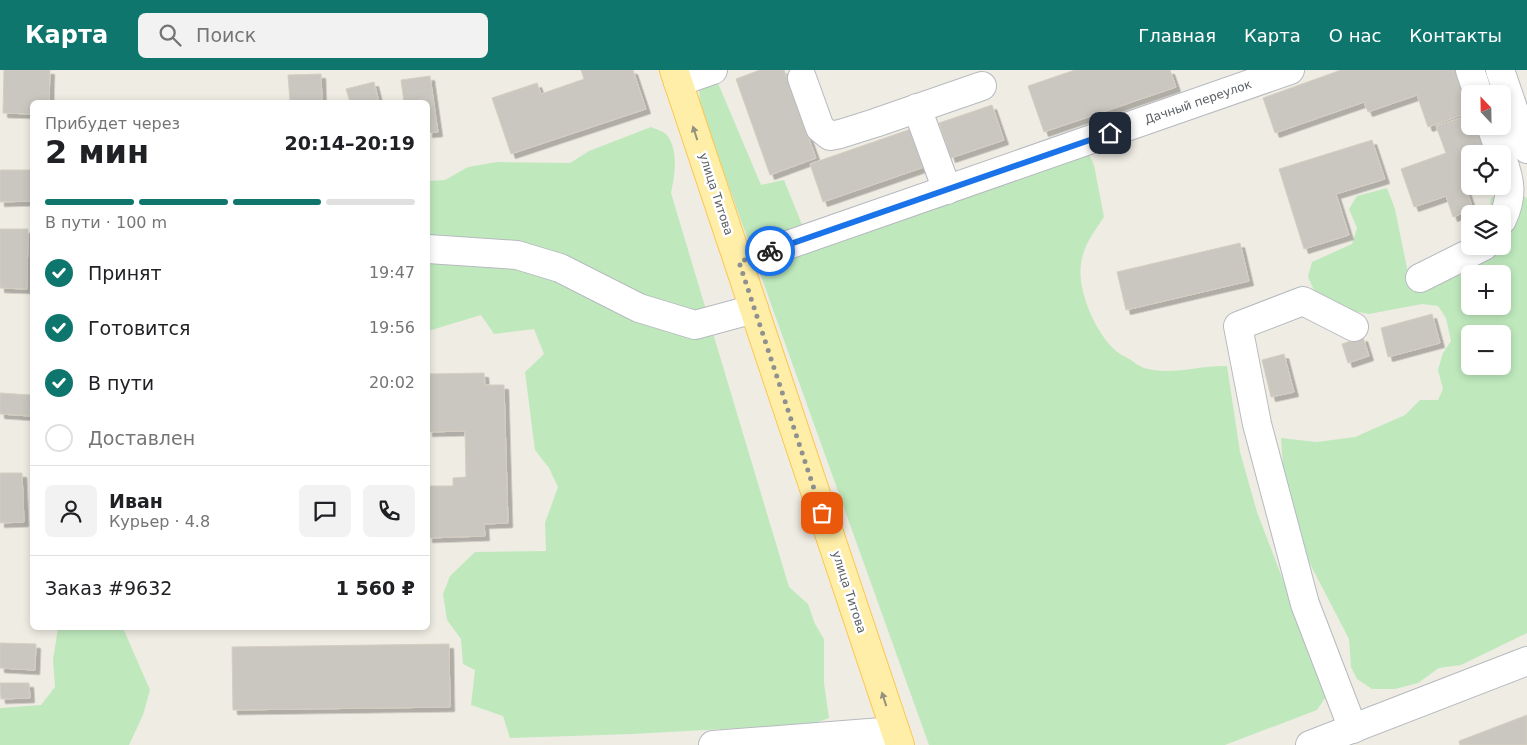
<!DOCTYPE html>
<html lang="ru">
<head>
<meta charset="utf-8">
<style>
	body { margin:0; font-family:"DejaVu Sans",sans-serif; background:#f2f2f2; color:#202124; height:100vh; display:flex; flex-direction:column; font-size:19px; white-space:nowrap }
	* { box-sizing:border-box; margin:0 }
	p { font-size:16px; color:#757577 }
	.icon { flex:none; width:28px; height:28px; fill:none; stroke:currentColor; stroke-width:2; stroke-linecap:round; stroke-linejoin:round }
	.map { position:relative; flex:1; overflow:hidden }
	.sheet { position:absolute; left:30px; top:30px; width:400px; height:530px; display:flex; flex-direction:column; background:#fff; border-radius:8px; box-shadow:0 2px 8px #0003 }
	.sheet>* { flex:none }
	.needle { width:32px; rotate:338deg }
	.fabs { position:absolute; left:1461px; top:15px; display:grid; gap:10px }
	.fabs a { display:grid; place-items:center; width:50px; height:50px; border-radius:8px; background:#fff; box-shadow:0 2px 8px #0003; font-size:25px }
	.pin { position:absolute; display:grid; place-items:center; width:42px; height:42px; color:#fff; margin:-21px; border-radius:10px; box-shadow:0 2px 8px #0006 }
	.courier { position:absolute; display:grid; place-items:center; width:50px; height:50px; margin:-25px; border:4px solid #1a73e8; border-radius:50%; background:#fff; color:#222; box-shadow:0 1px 6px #0007 }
	.headline em { font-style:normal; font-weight:800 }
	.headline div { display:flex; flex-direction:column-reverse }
	.headline { display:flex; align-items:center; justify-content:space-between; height:85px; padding:0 15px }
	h1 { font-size:32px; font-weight:800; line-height:38px }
	.bar { display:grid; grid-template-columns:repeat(4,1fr); gap:8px 5px; align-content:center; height:60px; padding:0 15px }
	.bar i { height:6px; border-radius:4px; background:#e0e0e0 }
	.bar .on { background:#0f766e }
	.bar p { grid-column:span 4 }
	.line { display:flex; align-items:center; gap:12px; padding:0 15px; border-top:1px solid #e0e0e0 }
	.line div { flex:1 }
	.round { display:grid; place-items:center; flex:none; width:52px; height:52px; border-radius:8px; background:#f2f2f2 }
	ol { padding:0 15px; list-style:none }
	li { display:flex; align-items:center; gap:15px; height:55px }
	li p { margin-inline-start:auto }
	li .icon { padding:5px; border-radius:50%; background:#0f766e; color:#fff; stroke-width:4 }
	li:last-child { color:#757577 }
	li i { width:28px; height:28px; border:2px solid #e0e0e0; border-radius:50% }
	header { display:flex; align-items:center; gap:30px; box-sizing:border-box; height:70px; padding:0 25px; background:#0f766e; color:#fff }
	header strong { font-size:24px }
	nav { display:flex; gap:28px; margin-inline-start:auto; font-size:18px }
	.search { width:350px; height:45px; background:#f2f2f2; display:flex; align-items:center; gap:12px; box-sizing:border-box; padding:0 18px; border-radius:8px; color:#757577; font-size:19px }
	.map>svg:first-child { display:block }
	.green { fill:#bfe9bd; fill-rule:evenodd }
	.building { fill:#cac7c0; stroke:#d5cec1; filter:url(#shadow) }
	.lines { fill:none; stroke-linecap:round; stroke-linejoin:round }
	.minor-casing { stroke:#b6babf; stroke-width:30 }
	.major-casing { stroke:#ffc64c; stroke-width:30 }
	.minor { stroke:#fff; stroke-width:28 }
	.major { stroke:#ffeea8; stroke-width:28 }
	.oneway { fill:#94927c }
	.done { stroke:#8f9191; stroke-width:5; stroke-dasharray:0 9 }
	.route { stroke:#1a73e8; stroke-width:6 }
	.labels { text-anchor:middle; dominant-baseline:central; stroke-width:5; stroke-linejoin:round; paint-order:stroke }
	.street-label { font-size:12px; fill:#5b6065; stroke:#fff }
</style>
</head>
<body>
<header>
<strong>Карта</strong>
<div class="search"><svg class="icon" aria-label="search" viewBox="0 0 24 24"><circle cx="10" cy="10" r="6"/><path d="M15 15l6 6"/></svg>Поиск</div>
<nav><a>Главная</a><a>Карта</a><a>О нас</a><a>Контакты</a></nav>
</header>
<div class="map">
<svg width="1527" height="675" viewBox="0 0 1527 675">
	<defs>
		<filter id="shadow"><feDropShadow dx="4.5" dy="4.5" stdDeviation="0" flood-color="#0004"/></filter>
	</defs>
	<rect width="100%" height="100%" fill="#efece3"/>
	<g class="green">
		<path d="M706,12l12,1 43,102 23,-5 21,52 274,-99 15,32 10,52c-10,15 -21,29 -23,47 -4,26 14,68 34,86 4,4 11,7 16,10 4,3 8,6 13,8 27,8 55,-3 83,-2l13,86 17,60 70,183 -10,15 -92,35h-296l-229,-639 -1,-17z"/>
		<path d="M651,57c4,2 12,4 15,7 13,15 9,41 5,59l118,394 19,17 7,20 9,15v44l5,35 -25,9 -25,-1 -146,8 -123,4 -7,-22 -32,-11 4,-35 -12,-6 -2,-25 -14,-19 -4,-26 7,-18 25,-24 71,-1 -1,-28 13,-36 -9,-19 -14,-18 -10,-78 19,-18 -10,-25 -40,5 -13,-19 -53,16v-150l17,-1 23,-13 29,-5 73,1 19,-12z"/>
		<path d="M1387,118l8,21 13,64h47l11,5 7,-12 8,-20h21v-32h-13l2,-16 19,-9 17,9v435l-66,32 -22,3 -21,15 -23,6h-23l-15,-10 -6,-12 -2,-28 -41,-79 -23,-63 -4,-59 36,4 38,-5 50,-22 15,-15h18l5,-11 -5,-19 5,-17 8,-12 -5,-23 -8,-12 -16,-2 -53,10 -32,-6 -19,-9 -10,-22 4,-15 40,-18 5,-16 -8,-19 8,-13zM1470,204h32v32h-32zM1470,264h32v32h-32z"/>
		<path d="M58,558h65l27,62 -7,25 -14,30h-129v-37l41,-3 14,-18 -2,-27z"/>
	</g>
	<g class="building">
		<path d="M4,0h46l-1,32h-17v12l-29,-1z"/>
		<path d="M581,0h52l13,39 -135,45 -19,-56 45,-15 4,11 43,-15z"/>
		<path d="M760,0h24l32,88 -46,17 -34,-96z"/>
		<path d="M1075,0h95l6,17 -132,45 -16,-46z"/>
		<path d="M1341,0h118l11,31v11l-42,15 -11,-32 -49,17 -4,-10 -89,31 -12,-35z"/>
		<path d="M321,4l1,28h-32l-2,-27z"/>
		<path d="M430,6l8,56 -10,1v-31h-24l-3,-22z"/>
		<path d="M374,12l5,20h-29l-4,-13z"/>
		<path d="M992,35l12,35 -53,18 -12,-35z"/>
		<path d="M1470,45v11h13l10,28h-23v32h2l-6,3 7,20 -20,8 -7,-21 -32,11 -13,-38 45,-16 -10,-27z"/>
		<path d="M911,59l13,38 -101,35 -13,-38z"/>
		<path d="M1372,70l13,39 -49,15 13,41 -45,14 -25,-80z"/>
		<path d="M0,100h32v31l-32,1z"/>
		<path d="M0,159h28l-1,60 -27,-1z"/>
		<path d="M1240,173l9,38 -123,29 -9,-38z"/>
		<path d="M1432,244l8,29 -52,14 -7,-29z"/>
		<path d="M1363,267l6,19 -21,7 -6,-19z"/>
		<path d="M1284,284l10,38 -23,5 -9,-37z"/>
		<path d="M484,303l1,12h19l4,138 -24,1 1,12 -57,2v-52h25v-8l13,-1 -1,-46 -37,1v-58z"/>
		<path d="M0,323l31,2 -1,21 -30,-2z"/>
		<path d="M0,403h22l2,49 -24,1z"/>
		<path d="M0,573l36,1 -1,26 -35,-2z"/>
		<path d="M449,574l1,63 -217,3 -1,-63z"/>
		<path d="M0,613h29l1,15 -29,1z"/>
		<path d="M1527,645v30h-67l-1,-4z"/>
	</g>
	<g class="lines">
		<defs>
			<g id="minor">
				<path d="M1470,0l8,24"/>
				<path d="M1500,0l27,79"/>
				<path d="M802,8l18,50 10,8 10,-2 35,-11 107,-37"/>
				<path d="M678,12l35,-12"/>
				<path d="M917,38l30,82"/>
				<path d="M1491,56l10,28"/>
				<path d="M1502,88c9,24 11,38 0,62"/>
				<path d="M428,179l89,6 43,13 79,40 56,17 59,-16"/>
				<path d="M739,192l551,-192"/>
				<path d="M1420,208l64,-32"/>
				<path d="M1353,659l-48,-125 -48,-180 -19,-98 65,-25 51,26"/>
				<path d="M713,675l182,-14"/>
				<path d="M1310,675l217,-84"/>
			</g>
			<path id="major" d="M674,0l226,675"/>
		</defs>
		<use href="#minor" class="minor-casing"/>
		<use href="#major" class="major-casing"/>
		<use href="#minor" class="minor"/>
		<use href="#major" class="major"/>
	</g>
	<defs><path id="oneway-solid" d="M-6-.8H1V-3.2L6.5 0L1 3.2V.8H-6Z" transform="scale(1.25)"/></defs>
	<g class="oneway">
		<use href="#oneway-solid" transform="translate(695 63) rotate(-108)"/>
		<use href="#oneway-solid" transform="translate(884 629) rotate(-108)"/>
	</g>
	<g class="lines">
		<path class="done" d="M770,181l-31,11 83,251"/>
		<path class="route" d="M770,181l340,-118"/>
	</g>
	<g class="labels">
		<g class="street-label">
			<text transform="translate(1198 32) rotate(-19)">Дачный переулок</text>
			<text transform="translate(716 124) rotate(72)">улица Титова</text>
			<text transform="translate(849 522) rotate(72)">улица Титова</text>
		</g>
	</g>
</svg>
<div class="fabs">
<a><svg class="needle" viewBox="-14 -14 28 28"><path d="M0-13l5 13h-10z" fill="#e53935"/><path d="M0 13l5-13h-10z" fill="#757577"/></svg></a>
<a><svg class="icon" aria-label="locate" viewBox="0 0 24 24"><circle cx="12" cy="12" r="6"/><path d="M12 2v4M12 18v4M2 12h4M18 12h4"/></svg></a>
<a><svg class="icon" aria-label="layers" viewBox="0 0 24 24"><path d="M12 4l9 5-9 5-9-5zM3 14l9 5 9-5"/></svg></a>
<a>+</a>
<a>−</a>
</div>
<div class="pin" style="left:822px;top:443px;background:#ea580c"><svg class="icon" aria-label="bag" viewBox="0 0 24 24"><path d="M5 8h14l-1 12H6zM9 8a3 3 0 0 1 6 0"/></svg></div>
<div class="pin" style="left:1110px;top:63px;background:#1f2937"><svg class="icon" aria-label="home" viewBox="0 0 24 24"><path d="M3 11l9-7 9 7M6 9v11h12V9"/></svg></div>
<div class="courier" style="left:770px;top:181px"><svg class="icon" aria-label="bike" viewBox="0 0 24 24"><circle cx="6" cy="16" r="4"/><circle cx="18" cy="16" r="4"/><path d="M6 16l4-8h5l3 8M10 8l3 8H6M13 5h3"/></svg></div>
<section class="sheet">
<div class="headline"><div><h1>2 мин</h1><p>Прибудет через</p></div><em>20:14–20:19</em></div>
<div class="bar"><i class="on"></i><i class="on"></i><i class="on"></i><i></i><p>В пути · 100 m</p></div>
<ol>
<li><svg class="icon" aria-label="check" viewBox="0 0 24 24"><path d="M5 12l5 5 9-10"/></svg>Принят<p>19:47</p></li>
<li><svg class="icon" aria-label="check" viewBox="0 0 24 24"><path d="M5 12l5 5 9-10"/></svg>Готовится<p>19:56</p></li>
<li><svg class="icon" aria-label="check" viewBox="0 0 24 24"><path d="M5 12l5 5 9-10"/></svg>В пути<p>20:02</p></li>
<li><i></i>Доставлен</li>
</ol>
<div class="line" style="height:90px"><a class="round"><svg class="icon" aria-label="person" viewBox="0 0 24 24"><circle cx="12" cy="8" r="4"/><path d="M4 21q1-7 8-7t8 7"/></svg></a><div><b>Иван</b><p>Курьер · 4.8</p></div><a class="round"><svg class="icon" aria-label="chat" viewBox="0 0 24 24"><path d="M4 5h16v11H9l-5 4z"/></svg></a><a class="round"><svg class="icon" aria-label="phone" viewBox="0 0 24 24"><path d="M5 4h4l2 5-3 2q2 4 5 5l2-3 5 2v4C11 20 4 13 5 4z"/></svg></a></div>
<div class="line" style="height:65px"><div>Заказ #9632</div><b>1 560 ₽</b></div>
</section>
</div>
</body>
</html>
